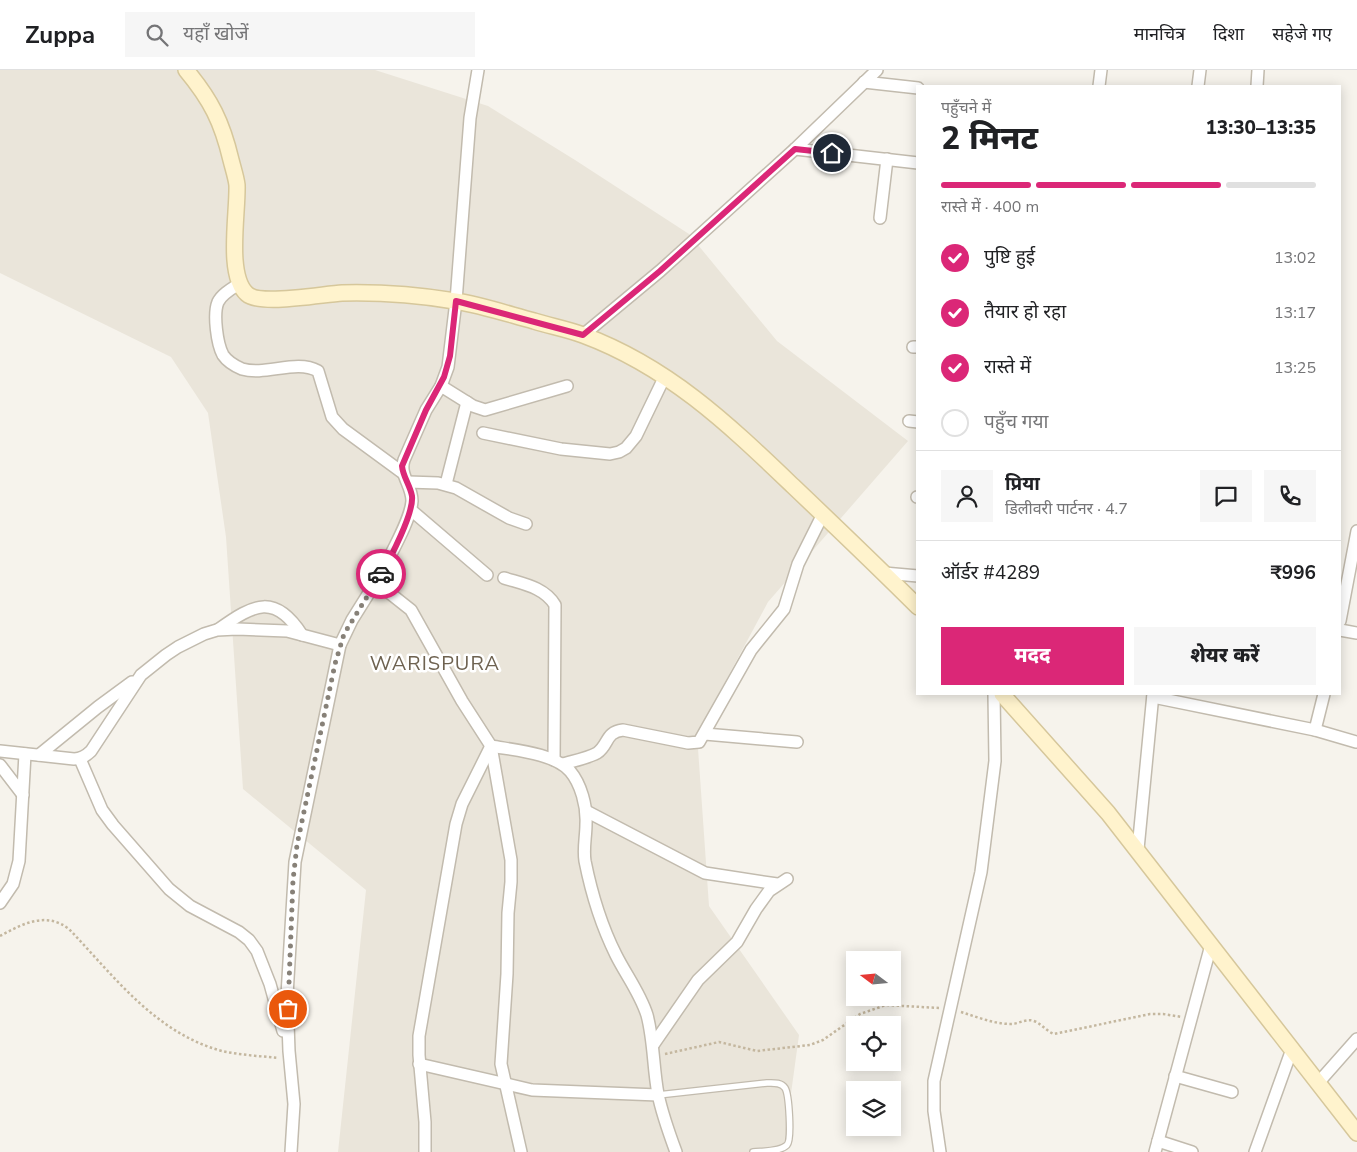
<!DOCTYPE html>
<html lang="hi">
<head>
<meta charset="utf-8">
<style>
	body { margin:0; font-family:"Nunito Sans","Noto Sans Devanagari",sans-serif; background:#f6f6f6; color:#202124; height:100vh; display:flex; flex-direction:column; font-size:19px; white-space:nowrap }
	* { box-sizing:border-box; margin:0 }
	p { font-size:16px; color:#757577 }
	.icon { flex:none; width:28px; height:28px; fill:none; stroke:currentColor; stroke-width:2; stroke-linecap:round; stroke-linejoin:round }
	.map { position:relative; flex:1; overflow:hidden }
	.details { position:absolute; left:916px; top:15px; width:425px; height:610px; display:flex; flex-direction:column; background:#fff; border-radius:0px; box-shadow:0 2px 12px #0003 }
	.details>* { flex:none }
	.needle { width:32px; rotate:286deg }
	.buttons { position:absolute; left:846px; top:881px; display:grid; gap:10px }
	.buttons a { display:grid; place-items:center; width:55px; height:55px; border-radius:0px; background:#fff; box-shadow:0 2px 12px #0003; font-size:25px }
	.pin { position:absolute; display:grid; place-items:center; width:42px; height:42px; color:#fff; margin:-21px; border:2px solid #fff; border-radius:50%; box-shadow:0 1px 5px #0007 }
	.courier { position:absolute; display:grid; place-items:center; width:50px; height:50px; margin:-25px; border:4px solid #db2777; border-radius:50%; background:#fff; color:#222; box-shadow:0 1px 6px #0007 }
	.headline em { font-style:normal; font-weight:800 }
	.headline div { display:flex; flex-direction:column-reverse }
	.headline { display:flex; align-items:center; justify-content:space-between; height:85px; padding:0 25px }
	h1 { font-size:32px; font-weight:800; line-height:38px }
	.bar { display:grid; grid-template-columns:repeat(4,1fr); gap:8px 5px; align-content:center; height:60px; padding:0 25px }
	.bar i { height:6px; border-radius:4px; background:#e0e0e0 }
	.bar .on { background:#db2777 }
	.bar p { grid-column:span 4 }
	.line { display:flex; align-items:center; gap:12px; padding:0 25px; border-top:1px solid #e0e0e0 }
	.line div { flex:1 }
	.round { display:grid; place-items:center; flex:none; width:52px; height:52px; border-radius:0px; background:#f6f6f6 }
	ol { padding:0 25px; list-style:none }
	li { display:flex; align-items:center; gap:15px; height:55px }
	li p { margin-inline-start:auto }
	li .icon { padding:5px; border-radius:50%; background:#db2777; color:#fff; stroke-width:4 }
	li:last-child { color:#757577 }
	li i { width:28px; height:28px; border:2px solid #e0e0e0; border-radius:50% }
	.primary-button { display:flex; gap:10px; margin-top:auto; padding:10px 25px }
	.primary-button a { flex:1; height:58px; border-radius:0px; background:#db2777; color:#fff; font-size:20px; font-weight:800; line-height:58px; text-align:center }
	.primary-button a+a { background:#f6f6f6; color:#202124 }
	header { display:flex; align-items:center; gap:30px; box-sizing:border-box; height:70px; padding:0 25px; background:#fff; border-bottom:1px solid #e0e0e0 }
	header strong { font-size:24px }
	nav { display:flex; gap:28px; margin-inline-start:auto; font-size:18px }
	.search { width:350px; height:45px; background:#f6f6f6; display:flex; align-items:center; gap:12px; box-sizing:border-box; padding:0 18px; border-radius:0px; color:#757577; font-size:19px }
	.map>svg:first-child { display:block }
	.residential { fill:#eae5da }
	.lines { fill:none; stroke-linecap:round; stroke-linejoin:round }
	.lane-casing { stroke:#c2bbae; stroke-width:8 }
	.street-casing { stroke:#c2bbae; stroke-width:14 }
	.secondary-casing { stroke:#d6c79b; stroke-width:18 }
	.path { stroke:#c4b79f; stroke-width:2.5; stroke-dasharray:2.5 2.5; stroke-linecap:butt }
	.lane { stroke:#fff; stroke-width:5.5 }
	.street { stroke:#fff; stroke-width:11 }
	.secondary { stroke:#fff3cd; stroke-width:15 }
	.done { stroke:#878178; stroke-width:5; stroke-dasharray:0 9 }
	.route { stroke:#db2777; stroke-width:6 }
	.labels { text-anchor:middle; dominant-baseline:central; stroke-width:5; stroke-linejoin:round; paint-order:stroke }
	.quarter-label { font-size:20px; letter-spacing:1px; fill:#6e6250; stroke:#fff }
</style>
</head>
<body>
<header>
<strong>Zuppa</strong>
<div class="search"><svg class="icon" aria-label="search" viewBox="0 0 24 24"><circle cx="10" cy="10" r="6"/><path d="M15 15l6 6"/></svg>यहाँ खोजें</div>
<nav><a>मानचित्र</a><a>दिशा</a><a>सहेजे गए</a></nav>
</header>
<div class="map">
<svg width="1357" height="1082" viewBox="0 0 1357 1082">
	<rect width="100%" height="100%" fill="#f6f3ec"/>
	<path class="residential" d="M0,0h375l113,36 87,54 114,74 88,107 131,100 -140,161 -71,132 12,172 90,129 -16,117h-445l28,-262 -123,-101 -17,-252 -18,-124 -37,-56 -171,-84z"/>
	<g class="lines">
		<defs>
			<path id="lane" d="M658,1025l109,-12c6,0 14,-1 18,5 4,6 7,52 2,57 -7,7 -25,6 -34,7"/>
			<g id="street">
				<path d="M478,0l-8,48 -14,183 -8,66 -7,19 -15,24 -22,50c-5,15 8,25 8,41 -1,18 -21,52 -29,69l-1,14 5,7 24,19 51,91 29,45 20,114v22l-3,31 -1,61 -6,90 20,88"/>
				<path d="M864,12l54,6"/>
				<path d="M1099,16l2,-16"/>
				<path d="M1198,16l2,-16"/>
				<path d="M1257,16l1,-16"/>
				<path d="M795,79l123,14"/>
				<path d="M880,148l7,-59"/>
				<path d="M239,214c-8,5 -17,10 -21,18 -5,12 -1,42 5,53 4,6 12,11 19,14 24,7 54,-10 76,2l14,46 11,12 60,44"/>
				<path d="M583,265l77,-64 135,-122 82,-79"/>
				<path d="M913,277h5"/>
				<path d="M441,316l32,20 12,4 82,-24"/>
				<path d="M909,351l9,1"/>
				<path d="M483,363l78,16 49,5 9,-2 7,-4 10,-12 29,-60"/>
				<path d="M408,412l30,1 18,5 53,30 17,6"/>
				<path d="M446,414l21,-82"/>
				<path d="M917,427h1"/>
				<path d="M411,440l76,65"/>
				<path d="M884,503l34,3"/>
				<path d="M504,508c19,6 40,9 51,27l-1,155"/>
				<path d="M1340,551l17,-90"/>
				<path d="M219,559c35,-25 56,-36 83,6"/>
				<path d="M1340,560l17,3"/>
				<path d="M1153,627l162,33 41,12"/>
				<path d="M1315,660l9,-36"/>
				<path d="M705,664l92,8"/>
				<path d="M0,681l74,8c7,0 12,-3 17,-8l50,-76 25,-20 12,-8 26,-13 13,-4 20,-1 50,2 53,14"/>
				<path d="M39,685l59,-48 34,-25"/>
				<path d="M80,689l22,51 11,15 56,64 21,17 49,26 10,8 8,11 13,33 13,47"/>
				<path d="M563,694c10,-3 25,-6 34,-11 12,-8 8,-21 26,-23l65,13 11,-1 52,-92 33,-41 14,-45 25,-50"/>
				<path d="M0,695l23,30"/>
				<path d="M586,741l119,62 72,11"/>
				<path d="M1138,779l15,-155"/>
				<path d="M0,833l13,-19 6,-23 6,-107"/>
				<path d="M653,975l45,-65 39,-38 19,-33 13,-18 18,-12"/>
				<path d="M419,994l113,26 126,5"/>
				<path d="M1175,1006l57,16"/>
				<path d="M1318,1013l39,-44"/>
				<path d="M1158,1071l34,11"/>
				<path d="M291,1082l3,-48 -5,-53 -2,-56 8,-133 45,-217 12,-25 30,-48"/>
				<path d="M425,1082v-30l-6,-67v-19l37,-212 6,-20 29,-58c22,4 63,7 79,25 11,13 17,35 16,53 0,13 -3,24 -1,37 6,30 17,66 31,94 10,20 24,38 31,60 7,26 6,53 11,79 4,20 11,39 18,58"/>
				<path d="M940,1082l-6,-41v-30l47,-209 14,-111 -1,-67"/>
				<path d="M1155,1082l56,-207"/>
				<path d="M1255,1082l37,-103"/>
			</g>
			<g id="secondary">
				<path d="M186,0c25,30 36,52 45,90 2,8 5,17 6,25 1,28 -11,90 10,109 13,12 76,0 95,-1 38,-1 76,2 113,8 26,4 53,13 79,20 16,5 33,8 49,14 86,32 145,89 210,151 42,40 84,80 125,121"/>
				<path d="M1002,624l106,119 249,320"/>
			</g>
		</defs>
		<use href="#lane" class="lane-casing"/>
		<use href="#street" class="street-casing"/>
		<use href="#secondary" class="secondary-casing"/>
		<g class="path">
			<path d="M0,866c22,-12 46,-25 69,-7 45,47 86,104 153,122 18,4 38,5 56,7"/>
			<path d="M961,942c16,5 33,12 50,12 8,0 15,-6 23,-3 8,3 12,10 20,13l96,-20h13l19,3"/>
			<path d="M665,984l54,-12 38,9 53,-6 13,-5 37,-26 26,-9 53,3"/>
		</g>
		<use href="#lane" class="lane"/>
		<use href="#street" class="street"/>
		<use href="#secondary" class="secondary"/>
	</g>
	<g class="lines">
		<path class="done" d="M288,939l5,-129 4,-35 38,-181 9,-30 37,-60"/>
		<path class="route" d="M381,504c9,-15 33,-61 31,-78 -2,-11 -9,-19 -10,-30l24,-56 18,-33 6,-21 6,-55 127,34 77,-64 135,-122 37,4"/>
	</g>
	<g class="labels">
		<g class="quarter-label">
			<text x="435" y="593">WARISPURA</text>
		</g>
	</g>
</svg>
<div class="buttons">
<a><svg class="needle" viewBox="-14 -14 28 28"><path d="M0-13l5 13h-10z" fill="#e53935"/><path d="M0 13l5-13h-10z" fill="#757577"/></svg></a>
<a><svg class="icon" aria-label="locate" viewBox="0 0 24 24"><circle cx="12" cy="12" r="6"/><path d="M12 2v4M12 18v4M2 12h4M18 12h4"/></svg></a>
<a><svg class="icon" aria-label="layers" viewBox="0 0 24 24"><path d="M12 4l9 5-9 5-9-5zM3 14l9 5 9-5"/></svg></a>
</div>
<div class="pin" style="left:288px;top:939px;background:#ea580c"><svg class="icon" aria-label="bag" viewBox="0 0 24 24"><path d="M5 8h14l-1 12H6zM9 8a3 3 0 0 1 6 0"/></svg></div>
<div class="pin" style="left:832px;top:83px;background:#1f2937"><svg class="icon" aria-label="home" viewBox="0 0 24 24"><path d="M3 11l9-7 9 7M6 9v11h12V9"/></svg></div>
<div class="courier" style="left:381px;top:504px"><svg class="icon" aria-label="car" viewBox="0 0 24 24"><path d="M5 17H2v-5l4-1 3-4h7l3 4 3 1v5h-3M9 17h6M6 11h13"/><circle cx="7" cy="17" r="2"/><circle cx="17" cy="17" r="2"/></svg></div>
<section class="details">
<div class="headline"><div><h1>2 मिनट</h1><p>पहुँचने में</p></div><em>13:30–13:35</em></div>
<div class="bar"><i class="on"></i><i class="on"></i><i class="on"></i><i></i><p>रास्ते में · 400 m</p></div>
<ol>
<li><svg class="icon" aria-label="check" viewBox="0 0 24 24"><path d="M5 12l5 5 9-10"/></svg>पुष्टि हुई<p>13:02</p></li>
<li><svg class="icon" aria-label="check" viewBox="0 0 24 24"><path d="M5 12l5 5 9-10"/></svg>तैयार हो रहा<p>13:17</p></li>
<li><svg class="icon" aria-label="check" viewBox="0 0 24 24"><path d="M5 12l5 5 9-10"/></svg>रास्ते में<p>13:25</p></li>
<li><i></i>पहुँच गया</li>
</ol>
<div class="line" style="height:90px"><a class="round"><svg class="icon" aria-label="person" viewBox="0 0 24 24"><circle cx="12" cy="8" r="4"/><path d="M4 21q1-7 8-7t8 7"/></svg></a><div><b>प्रिया</b><p>डिलीवरी पार्टनर · 4.7</p></div><a class="round"><svg class="icon" aria-label="chat" viewBox="0 0 24 24"><path d="M4 5h16v11H9l-5 4z"/></svg></a><a class="round"><svg class="icon" aria-label="phone" viewBox="0 0 24 24"><path d="M5 4h4l2 5-3 2q2 4 5 5l2-3 5 2v4C11 20 4 13 5 4z"/></svg></a></div>
<div class="line" style="height:65px"><div>ऑर्डर #4289</div><b>₹996</b></div>
<div class="primary-button"><a>मदद</a><a>शेयर करें</a></div>
</section>
</div>
</body>
</html>
